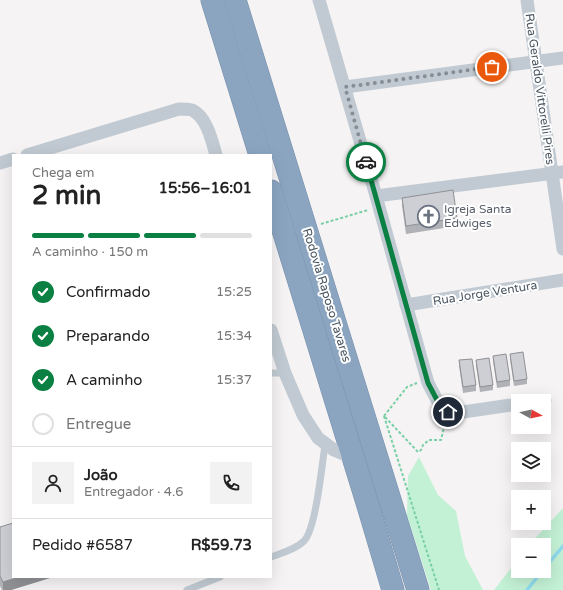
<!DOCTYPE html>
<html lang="pt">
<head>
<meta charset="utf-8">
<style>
	body { margin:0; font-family:"Varela Round",sans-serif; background:#f2f2f2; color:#222; height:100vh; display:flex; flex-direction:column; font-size:15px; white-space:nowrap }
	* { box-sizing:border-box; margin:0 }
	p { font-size:13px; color:#767676 }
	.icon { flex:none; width:22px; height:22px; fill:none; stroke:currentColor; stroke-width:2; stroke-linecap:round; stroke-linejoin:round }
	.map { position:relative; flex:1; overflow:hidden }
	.drawer { position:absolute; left:12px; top:154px; width:260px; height:424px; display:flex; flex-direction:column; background:#fff; border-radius:0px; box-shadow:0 4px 16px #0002 }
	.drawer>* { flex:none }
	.needle { width:26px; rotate:98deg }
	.tools { position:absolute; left:511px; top:394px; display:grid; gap:8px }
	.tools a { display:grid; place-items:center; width:40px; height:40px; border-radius:0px; background:#fff; box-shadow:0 4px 16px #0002; font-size:20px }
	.pin { position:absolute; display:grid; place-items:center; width:34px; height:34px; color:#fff; margin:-17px; border:2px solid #fff; border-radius:50%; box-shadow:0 1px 4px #0007 }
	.courier { position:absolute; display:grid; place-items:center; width:40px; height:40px; margin:-20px; border:3px solid #0b8043; border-radius:50%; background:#fff; color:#222; box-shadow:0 1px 5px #0007 }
	.summary em { font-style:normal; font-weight:700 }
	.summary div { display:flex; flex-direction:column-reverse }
	.summary { display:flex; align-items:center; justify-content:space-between; height:68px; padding:0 20px }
	h1 { font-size:26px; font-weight:700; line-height:30px }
	.bar { display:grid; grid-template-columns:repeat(4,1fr); gap:6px 4px; align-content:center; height:48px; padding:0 20px }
	.bar i { height:5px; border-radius:3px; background:#e0e0e0 }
	.bar .selected { background:#0b8043 }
	.bar p { grid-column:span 4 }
	.line { display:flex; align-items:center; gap:10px; padding:0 20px; border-top:1px solid #e0e0e0 }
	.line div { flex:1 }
	.round { display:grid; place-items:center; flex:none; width:42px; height:42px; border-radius:0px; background:#f2f2f2 }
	ol { padding:0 20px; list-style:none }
	li { display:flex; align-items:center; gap:12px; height:44px }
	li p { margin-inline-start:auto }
	li .icon { padding:4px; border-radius:50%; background:#0b8043; color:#fff; stroke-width:4 }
	li:last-child { color:#767676 }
	li i { width:22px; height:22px; border:2px solid #e0e0e0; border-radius:50% }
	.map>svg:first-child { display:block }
	.green { fill:#c3f1d5 }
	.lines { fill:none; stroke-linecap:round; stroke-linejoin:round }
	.stream { stroke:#90daee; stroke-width:3.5 }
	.highway-casing { stroke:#7690ad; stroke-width:23 }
	.path { stroke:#7ad0a6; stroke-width:2; stroke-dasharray:3 2; stroke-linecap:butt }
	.lane { stroke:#c1cad2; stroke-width:7 }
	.street { stroke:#c1cad2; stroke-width:13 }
	.highway { stroke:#8ba5c1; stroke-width:22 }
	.wall { fill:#b0b2b7 }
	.shaded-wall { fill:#909195 }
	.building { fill:#cdcfd5; stroke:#909195 }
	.done { stroke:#868d94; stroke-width:4; stroke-dasharray:0 7.2 }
	.route { stroke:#0b8043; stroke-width:5 }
	.labels { text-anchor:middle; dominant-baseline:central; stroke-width:4; stroke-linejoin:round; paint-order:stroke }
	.street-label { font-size:12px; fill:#4a5661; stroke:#fff }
	.worship-label { font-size:12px; fill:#5b616d; stroke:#fff; text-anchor:start }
</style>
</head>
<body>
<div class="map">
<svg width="563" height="590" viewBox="0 0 563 590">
	<rect width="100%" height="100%" fill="#f5f3f3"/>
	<g class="green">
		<path d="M419,457l19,38 18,16 9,45 18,34h-52l-24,-75 1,-39z"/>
		<path d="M563,508v82h-69l24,-31v12h26v-26h-15z"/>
	</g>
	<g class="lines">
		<g class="stream">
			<path d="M544,569l19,-23"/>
			<path d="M527,590l15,-19"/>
		</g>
		<defs>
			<g id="highway">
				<path d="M212,0l48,155"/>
				<path d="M235,0l183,590"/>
				<path d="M271,191l98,318 24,81"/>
			</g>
		</defs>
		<use href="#highway" class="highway-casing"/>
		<g class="path">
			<path d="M321,224l47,-14"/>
			<path d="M384,416l55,174"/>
			<path d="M384,416l23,-29 10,-4"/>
			<path d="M385,417l33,35 3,-2 2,-5 6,-5h12l4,-17"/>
		</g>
		<g class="lane">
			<path d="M271,373h14"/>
			<path d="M271,557c11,-4 25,-8 33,-16 12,-12 18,-77 21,-96"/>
			<path d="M187,590l33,-13"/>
		</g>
		<g class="street">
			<path d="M319,0l57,196 52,187 10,19 10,10h15l55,-8"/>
			<path d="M527,0l36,249"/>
			<path d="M345,87l218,-29"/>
			<path d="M27,155l152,-46c4,0 9,0 13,1 15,7 20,31 24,45"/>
			<path d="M0,163l13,-4"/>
			<path d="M376,196l187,-24"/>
			<path d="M406,305l157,-25"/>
			<path d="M271,330l14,43 18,42 15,23 16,12 19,8"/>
			<path d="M544,401h1"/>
		</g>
		<use href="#highway" class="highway"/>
	</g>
	<g class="wall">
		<path d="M402,198l55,20v8l-51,8 -4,-28z"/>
		<path d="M510,354l17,25v5l-13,2 -4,-27z"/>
		<path d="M493,356l17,24v6l-13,2 -4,-27z"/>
		<path d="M459,360l17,25v6l-13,2 -4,-27z"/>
		<path d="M476,360l17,25v5l-13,2 -4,-26z"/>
		<path d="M0,527l53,50 -42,13h-9l-2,-4z"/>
	</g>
	<path class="shaded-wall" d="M19,577h34l-42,13h-8v-8z"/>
	<g class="building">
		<path d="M453,190l4,28 -51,8 -4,-28z"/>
		<path d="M523,352l4,27 -13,2 -4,-27z"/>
		<path d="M506,354l4,26 -13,2 -4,-26z"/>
		<path d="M489,358l4,27 -13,2 -4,-27z"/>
		<path d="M472,359l4,26 -13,2 -4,-27z"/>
		<path d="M13,523v54h6l-16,5 -3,-6v-49z"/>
	</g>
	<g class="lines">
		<path class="done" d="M366,162l-21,-75 147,-20"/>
		<path class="route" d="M366,162l62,221 10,19 10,10"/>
	</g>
	<defs>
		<symbol id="church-ring" viewBox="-11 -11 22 22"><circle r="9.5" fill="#fff" stroke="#6b7280" stroke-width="1.5"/><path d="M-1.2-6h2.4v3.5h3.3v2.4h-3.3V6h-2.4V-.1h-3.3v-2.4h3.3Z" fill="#6b7280"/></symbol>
	</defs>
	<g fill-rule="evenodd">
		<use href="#church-ring" x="416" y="204" width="25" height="25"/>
	</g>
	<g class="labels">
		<g class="street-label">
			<text transform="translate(540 89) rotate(82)">Rua Geraldo Vittorelli Pires</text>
			<text transform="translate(485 293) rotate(-9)">Rua Jorge Ventura</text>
			<text transform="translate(327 295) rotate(73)">Rodovia Raposo Tavares</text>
		</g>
		<g class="worship-label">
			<text x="444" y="209">Igreja Santa<tspan x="444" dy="14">Edwiges</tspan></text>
		</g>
	</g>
</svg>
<div class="tools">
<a><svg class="needle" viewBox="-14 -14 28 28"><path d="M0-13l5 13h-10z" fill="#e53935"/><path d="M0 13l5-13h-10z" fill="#767676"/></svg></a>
<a><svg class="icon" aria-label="layers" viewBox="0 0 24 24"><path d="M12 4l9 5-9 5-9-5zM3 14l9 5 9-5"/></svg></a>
<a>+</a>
<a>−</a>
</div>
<div class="pin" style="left:492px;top:67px;background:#ea580c"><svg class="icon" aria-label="bag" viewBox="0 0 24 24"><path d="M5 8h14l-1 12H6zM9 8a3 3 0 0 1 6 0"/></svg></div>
<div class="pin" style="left:448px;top:412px;background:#1f2937"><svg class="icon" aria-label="home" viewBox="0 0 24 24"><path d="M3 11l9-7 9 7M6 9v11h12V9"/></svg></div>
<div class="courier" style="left:366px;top:162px"><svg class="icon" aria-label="car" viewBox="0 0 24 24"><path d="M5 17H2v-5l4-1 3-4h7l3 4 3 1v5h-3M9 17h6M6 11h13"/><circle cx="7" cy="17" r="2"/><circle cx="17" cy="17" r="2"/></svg></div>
<section class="drawer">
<div class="summary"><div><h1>2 min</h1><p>Chega em</p></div><em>15:56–16:01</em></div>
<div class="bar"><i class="selected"></i><i class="selected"></i><i class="selected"></i><i></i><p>A caminho · 150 m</p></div>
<ol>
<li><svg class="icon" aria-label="check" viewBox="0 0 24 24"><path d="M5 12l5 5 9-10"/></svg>Confirmado<p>15:25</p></li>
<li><svg class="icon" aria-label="check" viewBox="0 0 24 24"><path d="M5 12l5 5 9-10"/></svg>Preparando<p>15:34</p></li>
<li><svg class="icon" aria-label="check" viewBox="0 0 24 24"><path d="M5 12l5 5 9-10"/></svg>A caminho<p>15:37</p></li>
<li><i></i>Entregue</li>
</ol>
<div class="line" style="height:72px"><a class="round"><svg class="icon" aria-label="person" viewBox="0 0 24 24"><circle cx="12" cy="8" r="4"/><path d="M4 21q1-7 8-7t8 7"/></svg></a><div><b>João</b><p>Entregador · 4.6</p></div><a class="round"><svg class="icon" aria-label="phone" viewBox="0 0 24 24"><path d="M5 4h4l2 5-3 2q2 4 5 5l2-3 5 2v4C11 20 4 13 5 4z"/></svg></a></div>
<div class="line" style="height:52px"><div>Pedido #6587</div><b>R$59.73</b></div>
</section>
</div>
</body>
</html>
